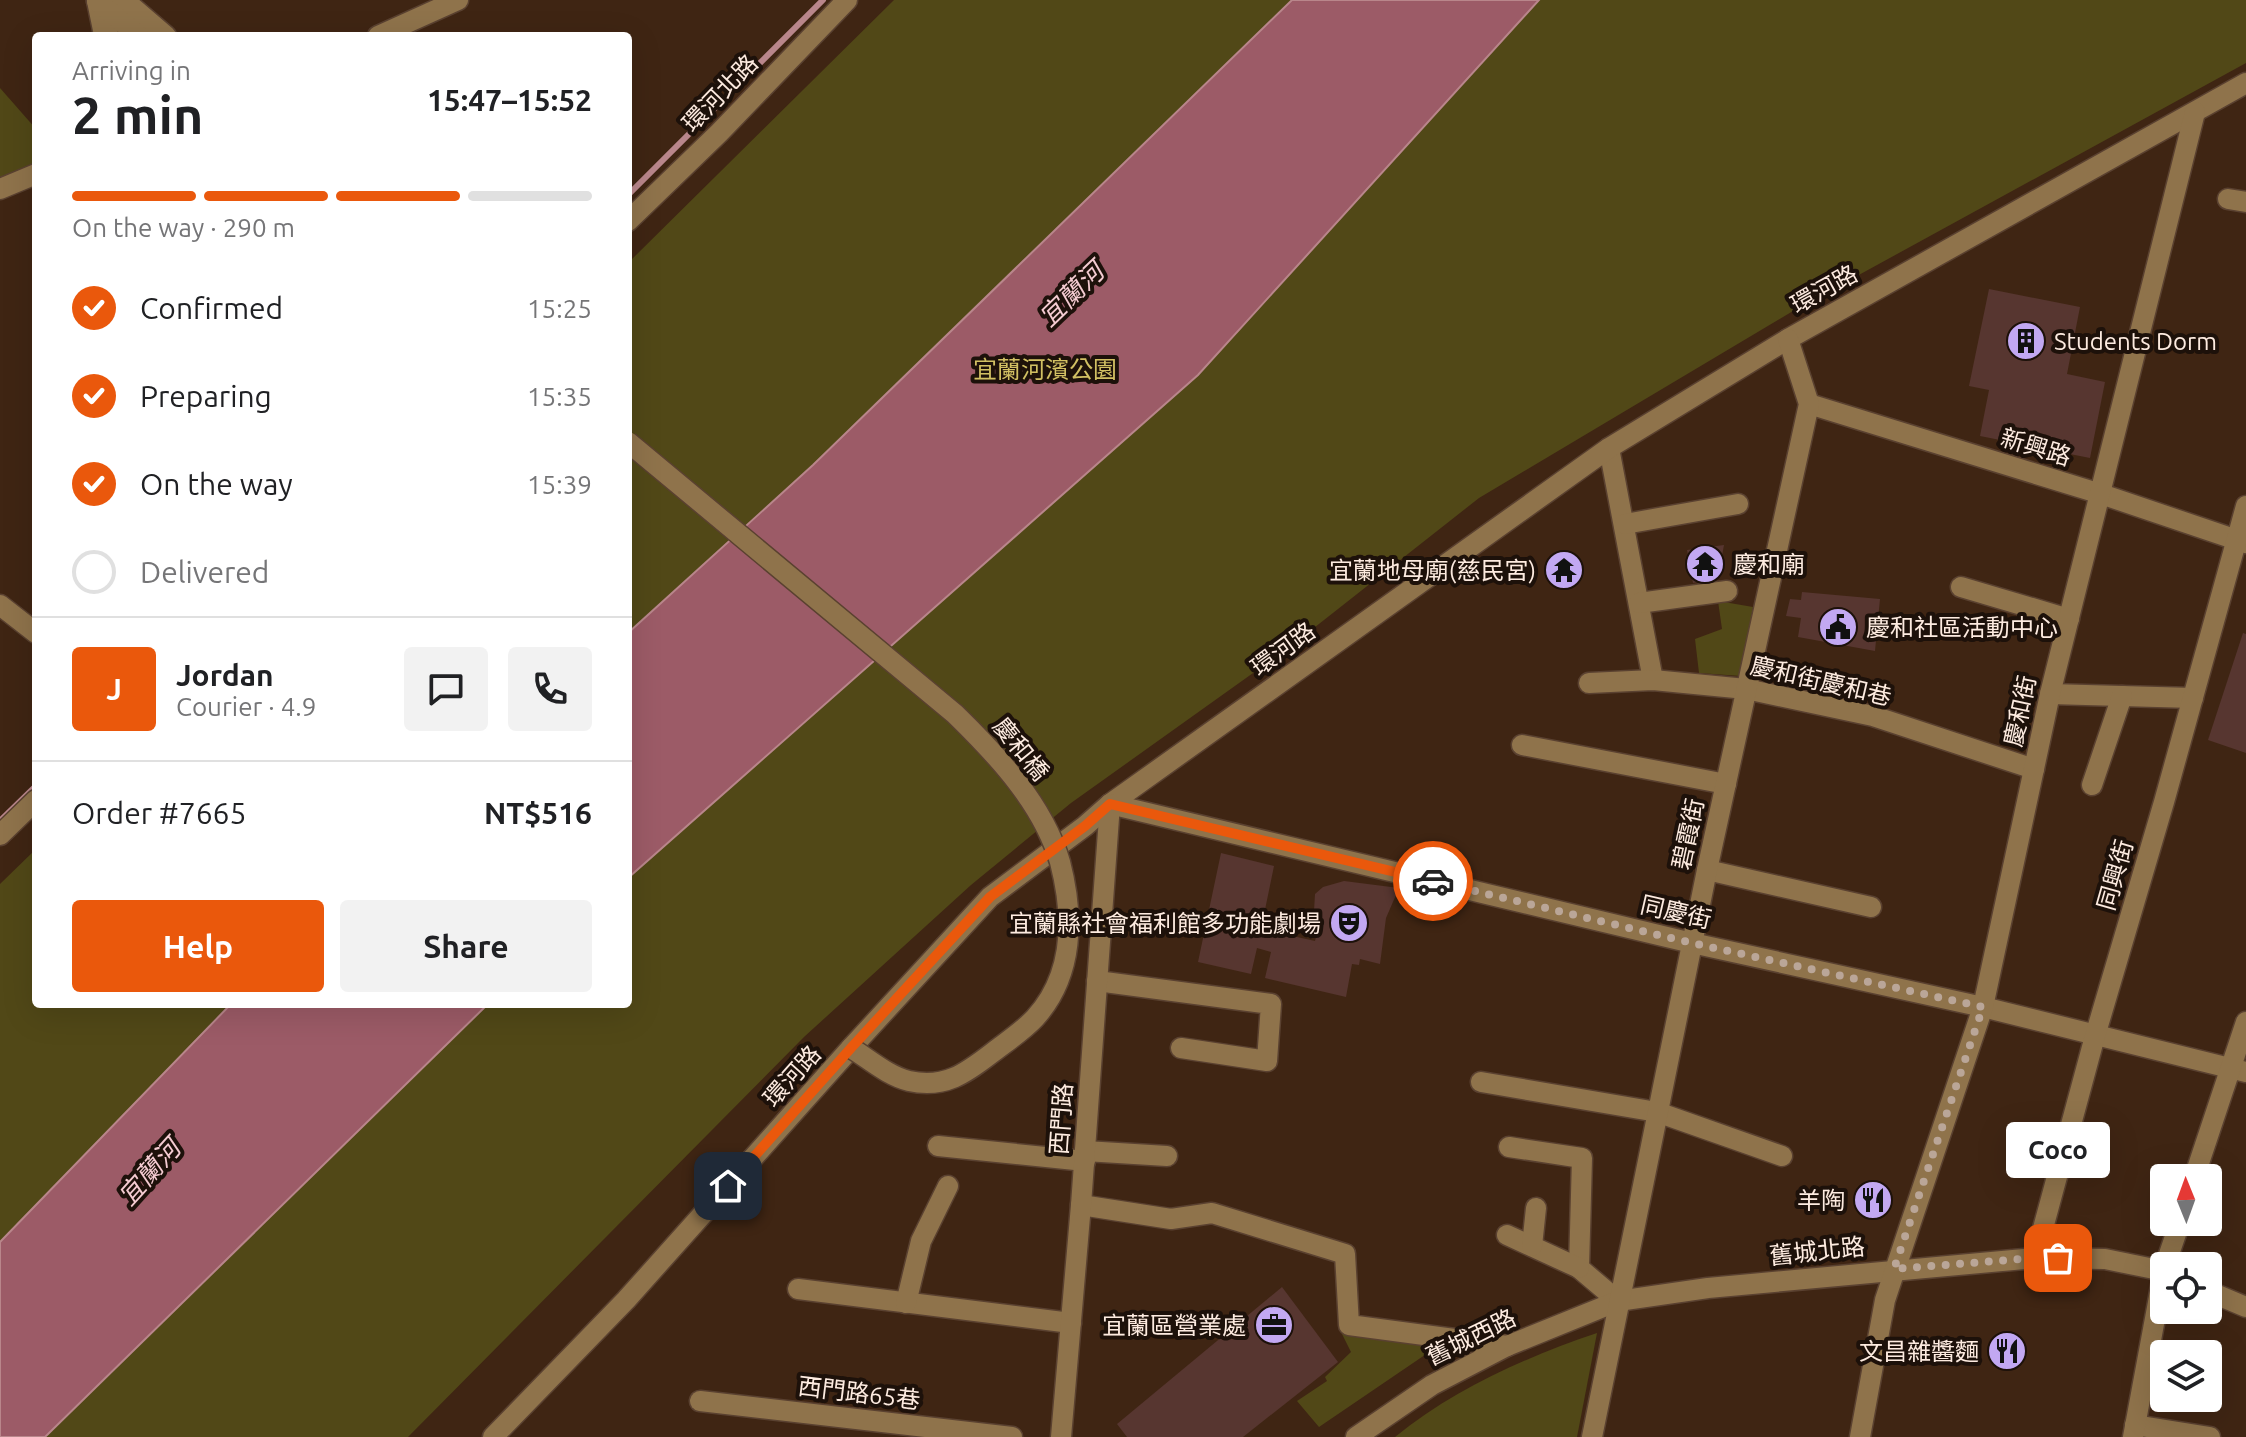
<!DOCTYPE html>
<html lang="en">
<head>
<meta charset="utf-8">
<style>
	body { margin:0; font-family:Ubuntu,"Noto Sans TC",sans-serif; background:#f2f2f2; color:#202124; height:100vh; display:flex; flex-direction:column; font-size:30px; white-space:nowrap }
	* { box-sizing:border-box; margin:0 }
	p { font-size:26px; color:#757577 }
	.icon { flex:none; width:44px; height:44px; fill:none; stroke:currentColor; stroke-width:2; stroke-linecap:round; stroke-linejoin:round }
	.map { position:relative; flex:1; overflow:hidden }
	.sheet { position:absolute; left:32px; top:32px; width:600px; height:976px; display:flex; flex-direction:column; background:#fff; border-radius:8px; box-shadow:0 8px 32px #0002 }
	.sheet>* { flex:none }
	.needle { width:52px; rotate:359deg }
	.controls { position:absolute; left:2150px; top:1164px; display:grid; gap:16px }
	.controls a { display:grid; place-items:center; width:72px; height:72px; border-radius:8px; background:#fff; box-shadow:0 8px 32px #0002; font-size:40px }
	.pin { position:absolute; display:grid; place-items:center; width:68px; height:68px; color:#fff; margin:-34px; border-radius:16px; box-shadow:0 4px 12px #0006 }
	.courier { position:absolute; display:grid; place-items:center; width:80px; height:80px; margin:-40px; border:6px solid #ea580c; border-radius:50%; background:#fff; color:#222; box-shadow:0 2px 10px #0007 }
	.bubble { position:absolute; height:56px; border-radius:8px; background:#fff; box-shadow:0 8px 32px #0002; font-size:26px; font-weight:700; line-height:56px; text-align:center }
	.overview em { font-style:normal; font-weight:700 }
	.overview div { display:flex; flex-direction:column-reverse }
	.overview { display:flex; align-items:center; justify-content:space-between; height:136px; padding:0 40px }
	h1 { font-size:52px; font-weight:700; line-height:60px }
	.bar { display:grid; grid-template-columns:repeat(4,1fr); gap:12px 8px; align-content:center; height:96px; padding:0 40px }
	.bar i { height:10px; border-radius:6px; background:#e0e0e0 }
	.bar .on { background:#ea580c }
	.bar p { grid-column:span 4 }
	.line { display:flex; align-items:center; gap:20px; padding:0 40px; border-top:2px solid #e0e0e0 }
	.line div { flex:1 }
	.round { display:grid; place-items:center; flex:none; width:84px; height:84px; border-radius:8px; background:#f2f2f2 }
	ol { padding:0 40px; list-style:none }
	li { display:flex; align-items:center; gap:24px; height:88px }
	li p { margin-inline-start:auto }
	li .icon { padding:8px; border-radius:50%; background:#ea580c; color:#fff; stroke-width:4 }
	li:last-child { color:#757577 }
	li i { width:44px; height:44px; border:4px solid #e0e0e0; border-radius:50% }
	.primary-button { display:flex; gap:16px; margin-top:auto; padding:16px 40px }
	.primary-button a { flex:1; height:92px; border-radius:8px; background:#ea580c; color:#fff; font-size:32px; font-weight:700; line-height:92px; text-align:center }
	.primary-button a+a { background:#f2f2f2; color:#202124 }
	.map>svg:first-child { display:block }
	.green { fill:#514817 }
	.water { fill:#9c5b67; stroke:#b9868b; stroke-width:2 }
	.lines { fill:none; stroke-linecap:round; stroke-linejoin:round }
	.stream { stroke:#b9868b; stroke-width:6 }
	.building { fill:#573630 }
	.minor-casing { stroke:#5a4130; stroke-width:23 }
	.minor { stroke:#8f734b; stroke-width:20 }
	.minor-bridge-casing { stroke:#5a4130; stroke-width:23; stroke-linecap:butt }
	.minor-bridge { stroke:#8f734b; stroke-width:20 }
	.done { stroke:#baa698; stroke-width:8; stroke-dasharray:0 14.4 }
	.route { stroke:#ea580c; stroke-width:10 }
	.labels { text-anchor:middle; dominant-baseline:central; stroke-width:8; stroke-linejoin:round; paint-order:stroke }
	.street-label { font-size:24px; fill:#fdebe0; stroke:#1d110a }
	.poi-label { font-size:24px; fill:#fdebe0; stroke:#1d110a; text-anchor:end }
	.park-label { font-size:24px; fill:#d2c063; stroke:#1d110a }
	.water-label { font-size:26px; font-style:italic; fill:#f5ccd2; stroke:#1d110a }
</style>
</head>
<body>
<div class="map">
<svg width="2246" height="1437" viewBox="0 0 2246 1437">
	<rect width="100%" height="100%" fill="#3f2513"/>
	<g class="green">
		<path d="M894,0h1352v63l-453,248 -314,187 -188,148 -220,157 -100,82 -167,152 -396,400h-408v-553l36,-35v155h592v-741z"/>
		<path d="M0,88l36,41v36l-36,15z"/>
		<path d="M1718,601l35,6 -12,69 -42,-3 -4,-34 27,-10z"/>
		<path d="M1340,1330l101,14 -122,83 -22,-26 30,-20 -2,-4 26,-25z"/>
		<path d="M1597,1333l-20,104h-182c59,-48 131,-80 202,-104z"/>
	</g>
	<g class="water">
		<path d="M1292,0h247l-341,375 -570,503v-245l185,-168z"/>
		<path d="M231,1004h257l-443,433h-45v-195z"/>
	</g>
	<g class="lines">
		<g class="stream">
			<path d="M628,195l195,-195"/>
			<path d="M0,821l36,-35"/>
		</g>
	</g>
	<g class="building">
		<path d="M1989,289l91,18 -13,67 38,8 -15,76 -110,-22 9,-46 -20,-4z"/>
		<path d="M1724,545l-6,33 -25,5 -6,-33z"/>
		<path d="M1802,592l78,7 -5,52 -77,-14 3,-19 -15,-2 4,-17 11,1z"/>
		<path d="M2243,633l3,1v119l-38,-13z"/>
		<path d="M1221,853l53,13 -13,63 54,12 3,-12 -5,-1 2,-34 8,-7 21,-6 55,7 -13,30 -6,46 -20,-5 -1,6 -7,-1 -6,33 -81,-19 6,-26 -14,-4 -6,26 -53,-12z"/>
		<path d="M1282,1287l56,75 -95,75h-116l-10,-13z"/>
	</g>
	<g class="lines">
		<defs>
			<g id="minor">
				<path d="M97,1l34,5 35,30"/>
				<path d="M97,1l6,29 6,6"/>
				<path d="M99,3l40,33"/>
				<path d="M378,36l80,-36"/>
				<path d="M0,189l36,-15"/>
				<path d="M2228,199l18,3"/>
				<path d="M628,221l91,-88 128,-133"/>
				<path d="M1809,404l292,90 145,49"/>
				<path d="M1609,448l44,232"/>
				<path d="M1625,524l113,-20"/>
				<path d="M1961,587l108,32"/>
				<path d="M1639,603l88,-12"/>
				<path d="M0,605l36,28"/>
				<path d="M1589,683l64,-3 93,9 127,27 161,53"/>
				<path d="M2050,694l143,4"/>
				<path d="M1522,745l204,39"/>
				<path d="M2092,785l30,-89"/>
				<path d="M1110,804l582,139 291,64 263,65"/>
				<path d="M0,835l36,-35"/>
				<path d="M1707,870l164,37"/>
				<path d="M1097,981l174,23 -4,57 -86,-13"/>
				<path d="M1481,1082l176,30 125,44"/>
				<path d="M938,1146l147,15"/>
				<path d="M1509,1147l73,11 -3,110 39,33"/>
				<path d="M1085,1151l82,5"/>
				<path d="M2194,1178l52,-156"/>
				<path d="M1081,1205l90,14 41,-6 133,41 4,71 158,21"/>
				<path d="M1507,1235l72,33"/>
				<path d="M1532,1246l4,-38"/>
				<path d="M2035,1258l60,-222 69,-234 82,-296"/>
				<path d="M2165,1266l15,-44"/>
				<path d="M798,1289l273,34"/>
				<path d="M2208,1291l38,16"/>
				<path d="M906,1303l15,-62 27,-55"/>
				<path d="M700,1401l312,36"/>
				<path d="M2135,1425l75,12"/>
				<path d="M493,1437l133,-137 225,-252 139,-151 95,-71 25,-22 499,-356 179,-109 458,-256"/>
				<path d="M1061,1437l20,-232 29,-401"/>
				<path d="M1356,1437l76,-52 75,-39 111,-45 90,-13 327,-30 70,1 59,12"/>
				<path d="M1592,1437l115,-567 102,-466 -21,-65"/>
				<path d="M1860,1437l25,-137 98,-293 67,-313 145,-582"/>
				<path d="M2133,1437l31,-167"/>
			</g>
		</defs>
		<use href="#minor" class="minor-casing"/>
		<use href="#minor" class="minor"/>
		<defs>
			<path id="minor-bridge" d="M628,442l327,272c42,41 88,90 105,148 14,54 14,113 -25,156 -12,13 -29,24 -43,35 -26,20 -47,36 -83,28 -21,-5 -40,-22 -58,-33"/>
		</defs>
		<use href="#minor-bridge" class="minor-bridge-casing"/>
		<use href="#minor-bridge" class="minor-bridge"/>
	</g>
	<g class="lines">
		<path class="done" d="M1433,881l259,62 291,64 -89,262 141,-11h23"/>
		<path class="route" d="M728,1186l123,-138 139,-151 95,-71 25,-22 323,77"/>
	</g>
	<defs>
		<symbol id="building-disc" viewBox="-11 -11 22 22"><circle r="9.5" fill="#c2a8f2" stroke="#1d110a"/><path d="M-4-6H4V6H1V3H-1V6H-4ZM-2.5-4.3h1.7v1.8h-1.7ZM.8-4.3h1.7v1.8H.8ZM-2.5-1h1.7V.8h-1.7ZM.8-1h1.7V.8H.8Z" fill="#111"/></symbol>
		<symbol id="temple-disc" viewBox="-11 -11 22 22"><circle r="9.5" fill="#c2a8f2" stroke="#1d110a"/><path d="M0-6L5-2H3V0L6.5 2.5H4V6H1.5V3h-3V6H-4V2.5H-6.5L-3 0V-2H-5Z" fill="#111"/></symbol>
		<symbol id="civic-disc" viewBox="-11 -11 22 22"><circle r="9.5" fill="#c2a8f2" stroke="#1d110a"/><path d="M-.6-6.5H3V-4.5H.6V-3L4-1V1h2V6H-6V1h2V-1L-.6-3ZM-1.2 2.5V6h2.4V2.5Z" fill="#111"/></symbol>
		<symbol id="theatre-disc" viewBox="-11 -11 22 22"><circle r="9.5" fill="#c2a8f2" stroke="#1d110a"/><path d="M-5-5.5Q0-4 5-5.5V0Q5 5 0 6Q-5 5-5 0ZM-3.3-2.5H-1v1.5H-3.3ZM1-2.5H3.3v1.5H1ZM-2.8 1Q0 5.5 2.8 1Z" fill="#111"/></symbol>
		<symbol id="restaurant-disc" viewBox="-11 -11 22 22"><circle r="9.5" fill="#c2a8f2" stroke="#1d110a"/><path d="M-5-6h1v4h1v-4h1v4h1v-4h1v5L-1.5 .5V6h-2V.5L-5-1ZM5-6V6H3V1.5H1.5Q1.5-4 5-6Z" fill="#111"/></symbol>
		<symbol id="office-disc" viewBox="-11 -11 22 22"><circle r="9.5" fill="#c2a8f2" stroke="#1d110a"/><path d="M-6-3h4V-5.5h4V-3h4V5H-6ZM-1-4.5V-3h2v-1.5ZM-6 0V1H6V0Z" fill="#111"/></symbol>
	</defs>
	<g fill-rule="evenodd">
		<use href="#building-disc" x="2004" y="319" width="44" height="44"/>
		<use href="#temple-disc" x="1683" y="542" width="44" height="44"/>
		<use href="#temple-disc" x="1542" y="548" width="44" height="44"/>
		<use href="#civic-disc" x="1816" y="605" width="44" height="44"/>
		<use href="#theatre-disc" x="1327" y="901" width="44" height="44"/>
		<use href="#restaurant-disc" x="1851" y="1178" width="44" height="44"/>
		<use href="#office-disc" x="1252" y="1303" width="44" height="44"/>
		<use href="#restaurant-disc" x="1985" y="1329" width="44" height="44"/>
	</g>
	<g class="labels">
		<g class="street-label">
			<text transform="translate(720 93) rotate(-46)">環河北路</text>
			<text transform="translate(1824 289) rotate(-29)">環河路</text>
			<text transform="translate(2036 447) rotate(17)">新興路</text>
			<text transform="translate(1283 649) rotate(-36)">環河路</text>
			<text transform="translate(1821 681) rotate(13)">慶和街慶和巷</text>
			<text transform="translate(2020 711) rotate(-78)">慶和街</text>
			<text transform="translate(1021 749) rotate(51)">慶和橋</text>
			<text transform="translate(1688 834) rotate(-78)">碧霞街</text>
			<text transform="translate(2115 875) rotate(-74)">同興街</text>
			<text transform="translate(1676 912) rotate(13)">同慶街</text>
			<text transform="translate(792 1076) rotate(-48)">環河路</text>
			<text transform="translate(1061 1119) rotate(-86)">西門路</text>
			<text transform="translate(1817 1251) rotate(-6)">舊城北路</text>
			<text transform="translate(1471 1337) rotate(-26)">舊城西路</text>
			<text transform="translate(859 1393) rotate(7)">西門路65巷</text>
		</g>
		<g class="poi-label">
			<text x="2054" y="341" text-anchor="start">Students Dorm</text>
			<text x="1733" y="564" text-anchor="start">慶和廟</text>
			<text x="1536" y="570">宜蘭地母廟(慈民宮)</text>
			<text x="1866" y="627" text-anchor="start">慶和社區活動中心</text>
			<text x="1321" y="923">宜蘭縣社會福利館多功能劇場</text>
			<text x="1845" y="1200">羊陶</text>
			<text x="1246" y="1325">宜蘭區營業處</text>
			<text x="1979" y="1351">文昌雜醬麵</text>
		</g>
		<g class="park-label">
			<text x="1045" y="369">宜蘭河濱公園</text>
		</g>
		<g class="water-label">
			<text transform="translate(1071 294) rotate(-44)">宜蘭河</text>
			<text transform="translate(149 1172) rotate(-48)">宜蘭河</text>
		</g>
	</g>
</svg>
<div class="controls">
<a><svg class="needle" viewBox="-14 -14 28 28"><path d="M0-13l5 13h-10z" fill="#e53935"/><path d="M0 13l5-13h-10z" fill="#757577"/></svg></a>
<a><svg class="icon" aria-label="locate" viewBox="0 0 24 24"><circle cx="12" cy="12" r="6"/><path d="M12 2v4M12 18v4M2 12h4M18 12h4"/></svg></a>
<a><svg class="icon" aria-label="layers" viewBox="0 0 24 24"><path d="M12 4l9 5-9 5-9-5zM3 14l9 5 9-5"/></svg></a>
</div>
<div class="pin" style="left:2058px;top:1258px;background:#ea580c"><svg class="icon" aria-label="bag" viewBox="0 0 24 24"><path d="M5 8h14l-1 12H6zM9 8a3 3 0 0 1 6 0"/></svg></div>
<div class="pin" style="left:728px;top:1186px;background:#1f2937"><svg class="icon" aria-label="home" viewBox="0 0 24 24"><path d="M3 11l9-7 9 7M6 9v11h12V9"/></svg></div>
<div class="courier" style="left:1433px;top:881px"><svg class="icon" aria-label="car" viewBox="0 0 24 24"><path d="M5 17H2v-5l4-1 3-4h7l3 4 3 1v5h-3M9 17h6M6 11h13"/><circle cx="7" cy="17" r="2"/><circle cx="17" cy="17" r="2"/></svg></div>
<div class="bubble" style="left:2006px;top:1122px;width:104px">Coco</div>
<section class="sheet">
<div class="overview"><div><h1>2 min</h1><p>Arriving in</p></div><em>15:47–15:52</em></div>
<div class="bar"><i class="on"></i><i class="on"></i><i class="on"></i><i></i><p>On the way · 290 m</p></div>
<ol>
<li><svg class="icon" aria-label="check" viewBox="0 0 24 24"><path d="M5 12l5 5 9-10"/></svg>Confirmed<p>15:25</p></li>
<li><svg class="icon" aria-label="check" viewBox="0 0 24 24"><path d="M5 12l5 5 9-10"/></svg>Preparing<p>15:35</p></li>
<li><svg class="icon" aria-label="check" viewBox="0 0 24 24"><path d="M5 12l5 5 9-10"/></svg>On the way<p>15:39</p></li>
<li><i></i>Delivered</li>
</ol>
<div class="line" style="height:144px"><b class="round" style="background:#ea580c;color:#fff">J</b><div><b>Jordan</b><p>Courier · 4.9</p></div><a class="round"><svg class="icon" aria-label="chat" viewBox="0 0 24 24"><path d="M4 5h16v11H9l-5 4z"/></svg></a><a class="round"><svg class="icon" aria-label="phone" viewBox="0 0 24 24"><path d="M5 4h4l2 5-3 2q2 4 5 5l2-3 5 2v4C11 20 4 13 5 4z"/></svg></a></div>
<div class="line" style="height:104px"><div>Order #7665</div><b>NT$516</b></div>
<div class="primary-button"><a>Help</a><a>Share</a></div>
</section>
</div>
</body>
</html>
